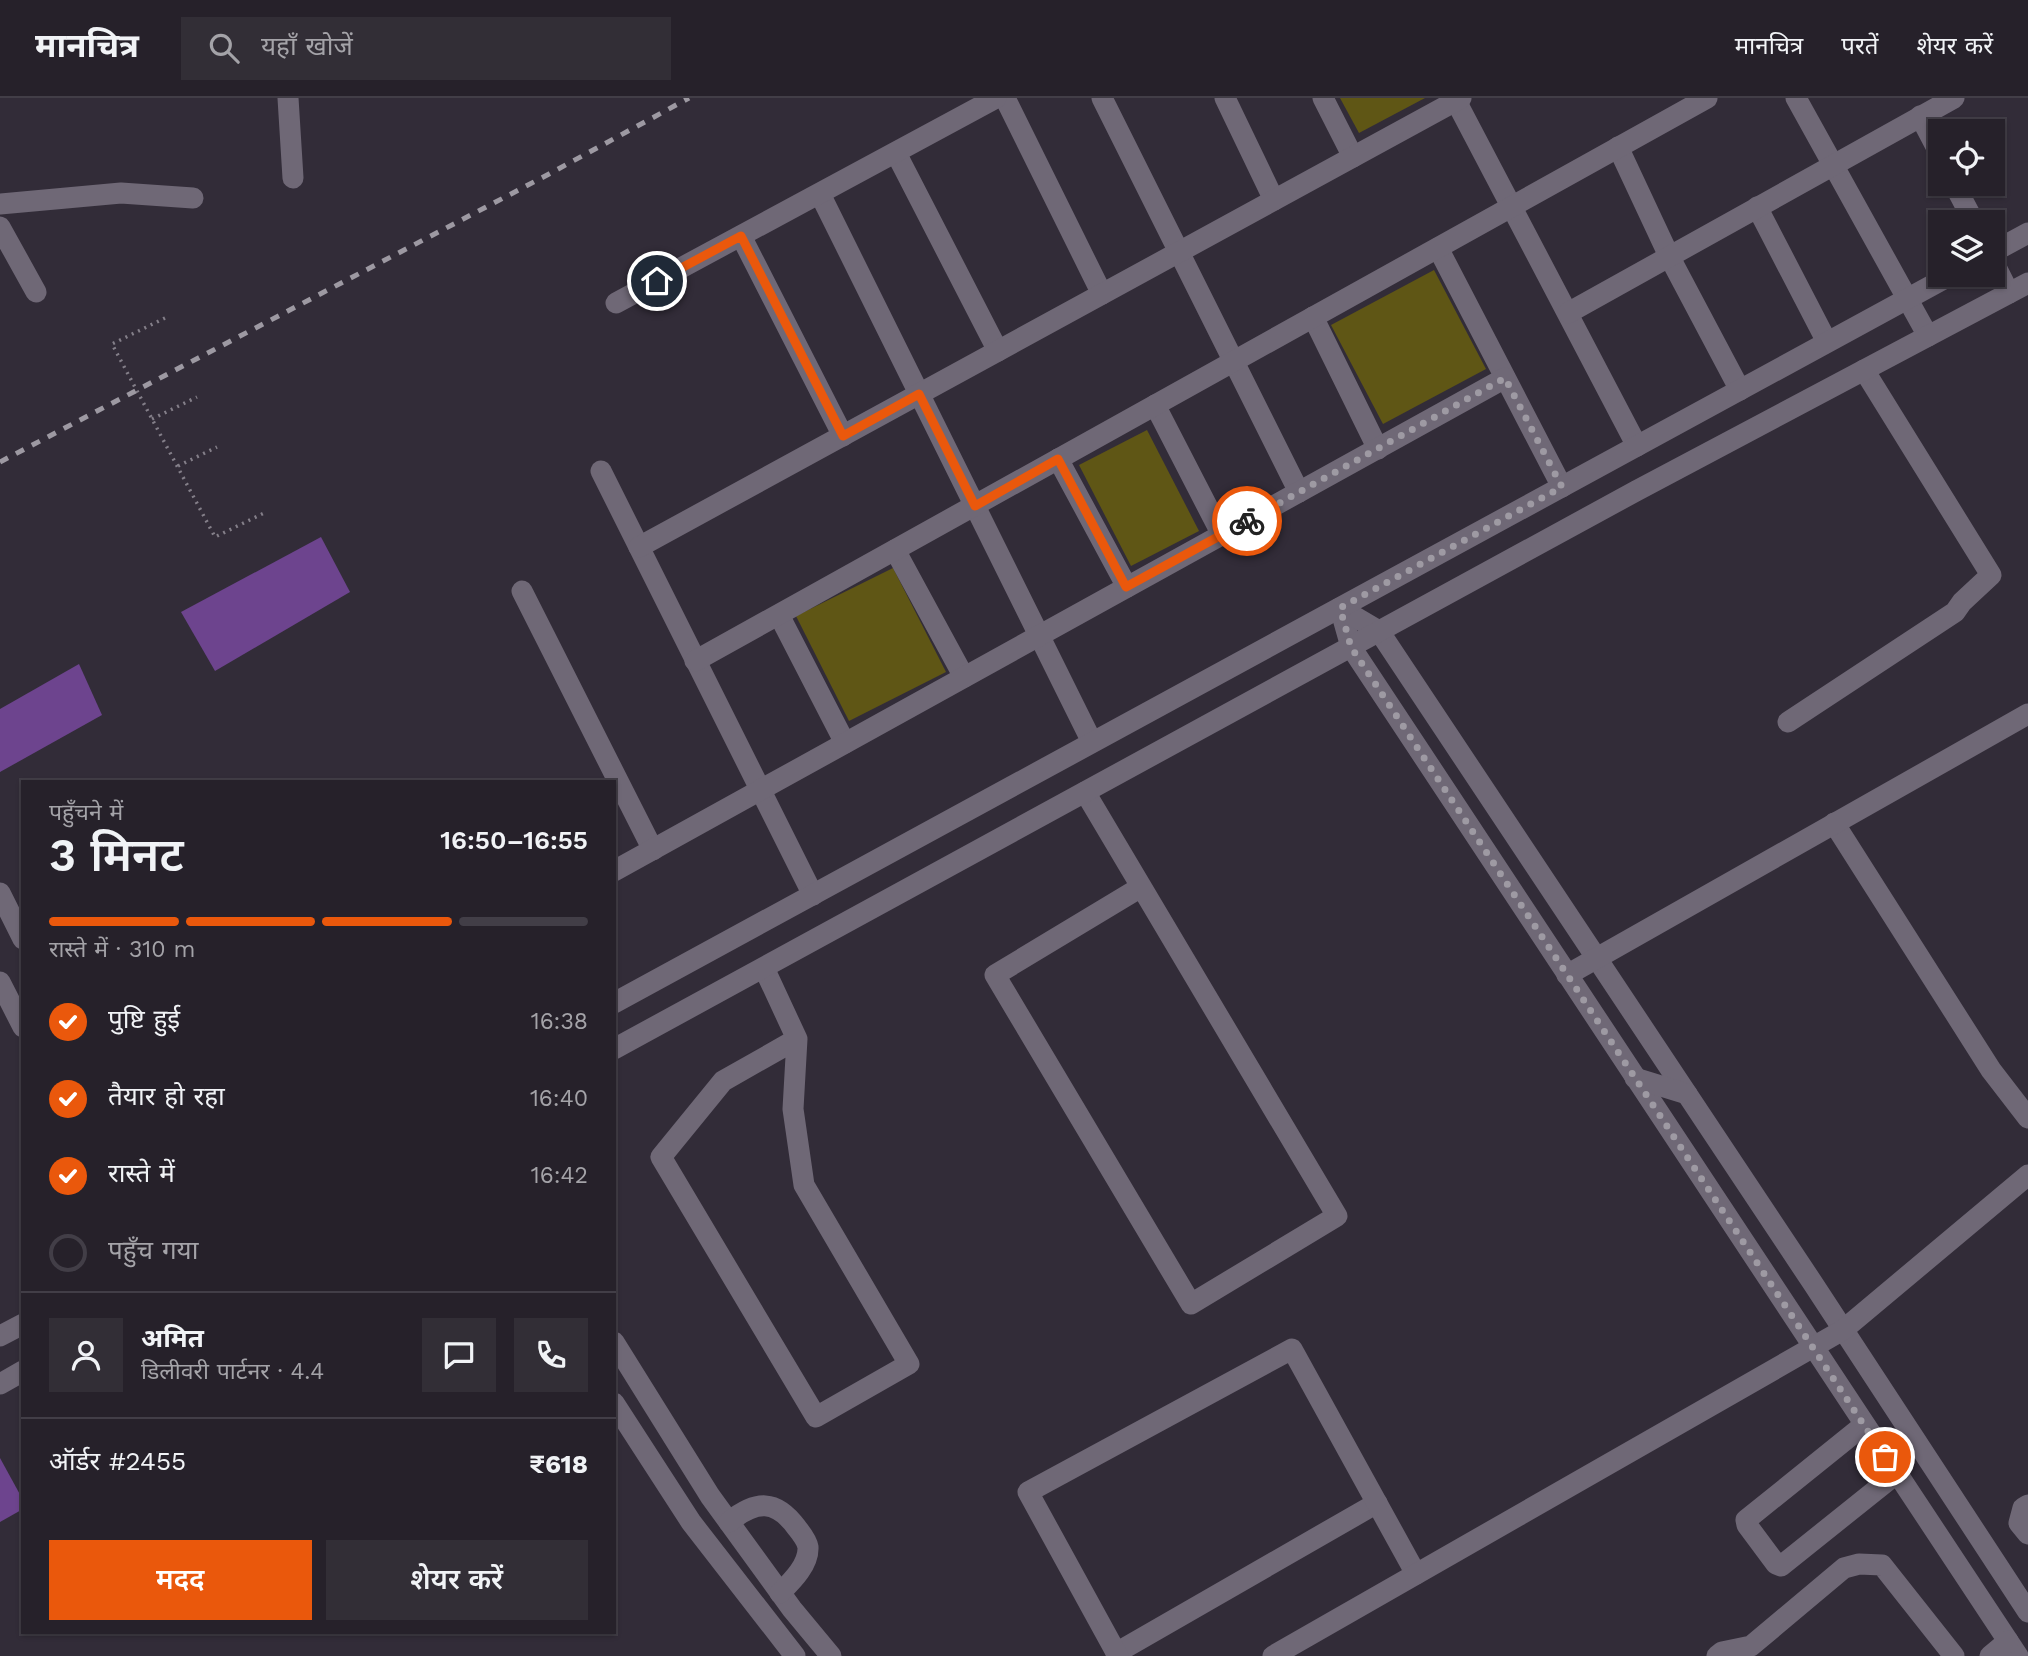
<!DOCTYPE html>
<html lang="hi">
<head>
<meta charset="utf-8">
<style>
	body { margin:0; font-family:"Work Sans","Noto Sans Devanagari",sans-serif; background:#322e36; color:#f1f3f6; height:100vh; display:flex; flex-direction:column; font-size:26px; white-space:nowrap }
	* { box-sizing:border-box; margin:0 }
	p { font-size:23px; color:#a4a3a8 }
	.icon { flex:none; width:38px; height:38px; fill:none; stroke:currentColor; stroke-width:2; stroke-linecap:round; stroke-linejoin:round }
	.map { position:relative; flex:1; overflow:hidden }
	.details { position:absolute; left:21px; top:682px; width:595px; height:854px; display:flex; flex-direction:column; background:#26212a; border-radius:0px; box-shadow:0 2px 5px #0004,0 0 0 2px #423e47 }
	.details>* { flex:none }
	.controls { position:absolute; left:1928px; top:21px; display:grid; gap:14px }
	.controls a { display:grid; place-items:center; width:77px; height:77px; border-radius:0px; background:#26212a; box-shadow:0 2px 5px #0004,0 0 0 2px #423e47; font-size:35px }
	.pin { position:absolute; display:grid; place-items:center; width:60px; height:60px; color:#fff; margin:-30px; border:4px solid #fff; border-radius:50%; box-shadow:0 2px 7px #0007 }
	.courier { position:absolute; display:grid; place-items:center; width:70px; height:70px; margin:-35px; border:5px solid #ea580c; border-radius:50%; background:#fff; color:#222; box-shadow:0 2px 9px #0007 }
	.head em { font-style:normal; font-weight:600 }
	.head div { display:flex; flex-direction:column-reverse }
	.head { display:flex; align-items:center; justify-content:space-between; height:119px; padding:0 28px }
	h1 { font-size:46px; font-weight:600; line-height:52px }
	.bar { display:grid; grid-template-columns:repeat(4,1fr); gap:10px 7px; align-content:center; height:84px; padding:0 28px }
	.bar i { height:9px; border-radius:5px; background:#423e47 }
	.bar .active { background:#ea580c }
	.bar p { grid-column:span 4 }
	.line { display:flex; align-items:center; gap:18px; padding:0 28px; border-top:2px solid #423e47 }
	.line div { flex:1 }
	.round { display:grid; place-items:center; flex:none; width:74px; height:74px; border-radius:0px; background:#322e36 }
	ol { padding:0 28px; list-style:none }
	li { display:flex; align-items:center; gap:21px; height:77px }
	li p { margin-inline-start:auto }
	li .icon { padding:7px; border-radius:50%; background:#ea580c; color:#fff; stroke-width:4 }
	li:last-child { color:#a4a3a8 }
	li i { width:38px; height:38px; border:4px solid #423e47; border-radius:50% }
	.cta { display:flex; gap:14px; margin-top:auto; padding:14px 28px }
	.cta a { flex:1; height:80px; border-radius:0px; background:#ea580c; color:#fff; font-size:28px; font-weight:600; line-height:80px; text-align:center }
	.cta a+a { background:#322e36; color:#f1f3f6 }
	header { display:flex; align-items:center; gap:42px; box-sizing:border-box; height:98px; padding:0 35px; background:#26212a; border-bottom:2px solid #423e47 }
	header strong { font-size:33px }
	nav { display:flex; gap:38px; margin-inline-start:auto; font-size:24px }
	.search { width:490px; height:63px; background:#322e36; display:flex; align-items:center; gap:18px; box-sizing:border-box; padding:0 24px; border-radius:0px; color:#a4a3a8; font-size:26px }
	.map>svg:first-child { display:block }
	.green { fill:#5f5615 }
	.building { fill:#6d448e }
	.lines { fill:none; stroke-linecap:round; stroke-linejoin:round }
	.path { stroke:#847f89; stroke-width:3.5; stroke-dasharray:2 5; stroke-linecap:butt }
	.minor { stroke:#6f6876; stroke-width:21 }
	.rail { stroke:#9d99a2; stroke-width:5; stroke-dasharray:9 9; stroke-linecap:butt }
	.done { stroke:#9e9aa3; stroke-width:7; stroke-dasharray:0 12.6 }
	.route { stroke:#ea580c; stroke-width:9 }
</style>
</head>
<body>
<header>
<strong>मानचित्र</strong>
<div class="search"><svg class="icon" aria-label="search" viewBox="0 0 24 24"><circle cx="10" cy="10" r="6"/><path d="M15 15l6 6"/></svg>यहाँ खोजें</div>
<nav><a>मानचित्र</a><a>परतें</a><a>शेयर करें</a></nav>
</header>
<div class="map">
<svg width="2028" height="1558" viewBox="0 0 2028 1558">
	<rect width="100%" height="100%" fill="#322c38"/>
	<g class="green">
		<path d="M1340,0h85l-66,35z"/>
		<path d="M1434,172l52,99 -103,55 -52,-99z"/>
		<path d="M1147,332l52,101 -68,35 -52,-101z"/>
		<path d="M893,470l53,104 -97,49 -53,-105z"/>
	</g>
	<g class="building">
		<path d="M321,439l29,55 -135,79 -34,-59z"/>
		<path d="M79,566l23,51 -102,57v-63z"/>
		<path d="M0,1360l23,42v9l-23,13z"/>
	</g>
	<g class="lines">
		<g class="path">
			<path d="M165,220l-53,26 103,193 49,-24"/>
			<path d="M152,321l45,-22"/>
			<path d="M178,368l39,-19"/>
		</g>
		<g class="minor">
			<path d="M288,0l5,80"/>
			<path d="M1005,0l97,196"/>
			<path d="M1102,0l197,394"/>
			<path d="M1225,0l49,102"/>
			<path d="M1323,0l30,59"/>
			<path d="M1796,0l132,238"/>
			<path d="M1456,3l181,345"/>
			<path d="M1920,18l21,40"/>
			<path d="M1618,49l51,109 71,134"/>
			<path d="M896,55l102,198"/>
			<path d="M1954,86l20,38"/>
			<path d="M820,96l272,548"/>
			<path d="M0,106l121,-11 72,5"/>
			<path d="M1757,109l70,135"/>
			<path d="M0,129l36,65"/>
			<path d="M741,138l102,200"/>
			<path d="M1438,150l124,239"/>
			<path d="M1993,154l35,-19"/>
			<path d="M1993,163l16,32"/>
			<path d="M616,205l380,-205"/>
			<path d="M1568,215l386,-215"/>
			<path d="M1313,219l65,132"/>
			<path d="M1155,307l67,130"/>
			<path d="M1058,361l69,128"/>
			<path d="M601,373l212,424"/>
			<path d="M639,449l822,-449"/>
			<path d="M895,452l69,127"/>
			<path d="M522,493l131,259"/>
			<path d="M1340,510l11,39 667,1009"/>
			<path d="M1340,510l39,23 435,654 214,327"/>
			<path d="M779,517l66,128"/>
			<path d="M695,563l1012,-563"/>
			<path d="M1788,624l167,-110 7,-10 29,-27 -127,-205"/>
			<path d="M1085,694l252,424 -146,88 -196,-329 146,-88"/>
			<path d="M1834,725l157,247 37,48"/>
			<path d="M614,773l891,-493"/>
			<path d="M0,795l23,46"/>
			<path d="M764,870l33,71 -4,70 11,76 105,179 -93,53 -155,-260 62,-76 74,-42"/>
			<path d="M1567,877l461,-261"/>
			<path d="M0,884l23,45"/>
			<path d="M614,905l1337,-728"/>
			<path d="M614,951l1022,-558 392,-208"/>
			<path d="M1635,980l52,16"/>
			<path d="M0,1238l23,-12"/>
			<path d="M614,1244l96,154 82,113 39,47"/>
			<path d="M0,1286l23,-13"/>
			<path d="M614,1305l77,119 104,134"/>
			<path d="M1864,1327l-118,95 1,5 29,39 5,2 115,-92"/>
			<path d="M2028,1407l-5,3 -4,15 9,11"/>
			<path d="M729,1424c27,-22 47,-23 68,6 4,5 10,13 11,19 1,18 -17,35 -28,46"/>
			<path d="M1116,1555l261,-150"/>
			<path d="M1118,1558l-90,-164 264,-143 124,225"/>
			<path d="M1273,1558l570,-326 185,-155"/>
			<path d="M1717,1558l5,-4 29,-6 93,-78 15,-4 23,1 72,91"/>
			<path d="M1990,1558l18,-15"/>
		</g>
		<path class="rail" d="M0,364l549,-288 140,-76"/>
	</g>
	<g class="lines">
		<path class="done" d="M1247,423l258,-143 57,109 -222,121 11,39 534,810"/>
		<path class="route" d="M657,183l84,-45 102,200 76,-42 56,112 83,-47 68,128 121,-66"/>
	</g>
</svg>
<div class="controls">
<a><svg class="icon" aria-label="locate" viewBox="0 0 24 24"><circle cx="12" cy="12" r="6"/><path d="M12 2v4M12 18v4M2 12h4M18 12h4"/></svg></a>
<a><svg class="icon" aria-label="layers" viewBox="0 0 24 24"><path d="M12 4l9 5-9 5-9-5zM3 14l9 5 9-5"/></svg></a>
</div>
<div class="pin" style="left:1885px;top:1359px;background:#ea580c"><svg class="icon" aria-label="bag" viewBox="0 0 24 24"><path d="M5 8h14l-1 12H6zM9 8a3 3 0 0 1 6 0"/></svg></div>
<div class="pin" style="left:657px;top:183px;background:#1f2937"><svg class="icon" aria-label="home" viewBox="0 0 24 24"><path d="M3 11l9-7 9 7M6 9v11h12V9"/></svg></div>
<div class="courier" style="left:1247px;top:423px"><svg class="icon" aria-label="bike" viewBox="0 0 24 24"><circle cx="6" cy="16" r="4"/><circle cx="18" cy="16" r="4"/><path d="M6 16l4-8h5l3 8M10 8l3 8H6M13 5h3"/></svg></div>
<section class="details">
<div class="head"><div><h1>3 मिनट</h1><p>पहुँचने में</p></div><em>16:50–16:55</em></div>
<div class="bar"><i class="active"></i><i class="active"></i><i class="active"></i><i></i><p>रास्ते में · 310 m</p></div>
<ol>
<li><svg class="icon" aria-label="check" viewBox="0 0 24 24"><path d="M5 12l5 5 9-10"/></svg>पुष्टि हुई<p>16:38</p></li>
<li><svg class="icon" aria-label="check" viewBox="0 0 24 24"><path d="M5 12l5 5 9-10"/></svg>तैयार हो रहा<p>16:40</p></li>
<li><svg class="icon" aria-label="check" viewBox="0 0 24 24"><path d="M5 12l5 5 9-10"/></svg>रास्ते में<p>16:42</p></li>
<li><i></i>पहुँच गया</li>
</ol>
<div class="line" style="height:126px"><a class="round"><svg class="icon" aria-label="person" viewBox="0 0 24 24"><circle cx="12" cy="8" r="4"/><path d="M4 21q1-7 8-7t8 7"/></svg></a><div><b>अमित</b><p>डिलीवरी पार्टनर · 4.4</p></div><a class="round"><svg class="icon" aria-label="chat" viewBox="0 0 24 24"><path d="M4 5h16v11H9l-5 4z"/></svg></a><a class="round"><svg class="icon" aria-label="phone" viewBox="0 0 24 24"><path d="M5 4h4l2 5-3 2q2 4 5 5l2-3 5 2v4C11 20 4 13 5 4z"/></svg></a></div>
<div class="line" style="height:91px"><div>ऑर्डर #2455</div><b>₹618</b></div>
<div class="cta"><a>मदद</a><a>शेयर करें</a></div>
</section>
</div>
</body>
</html>
